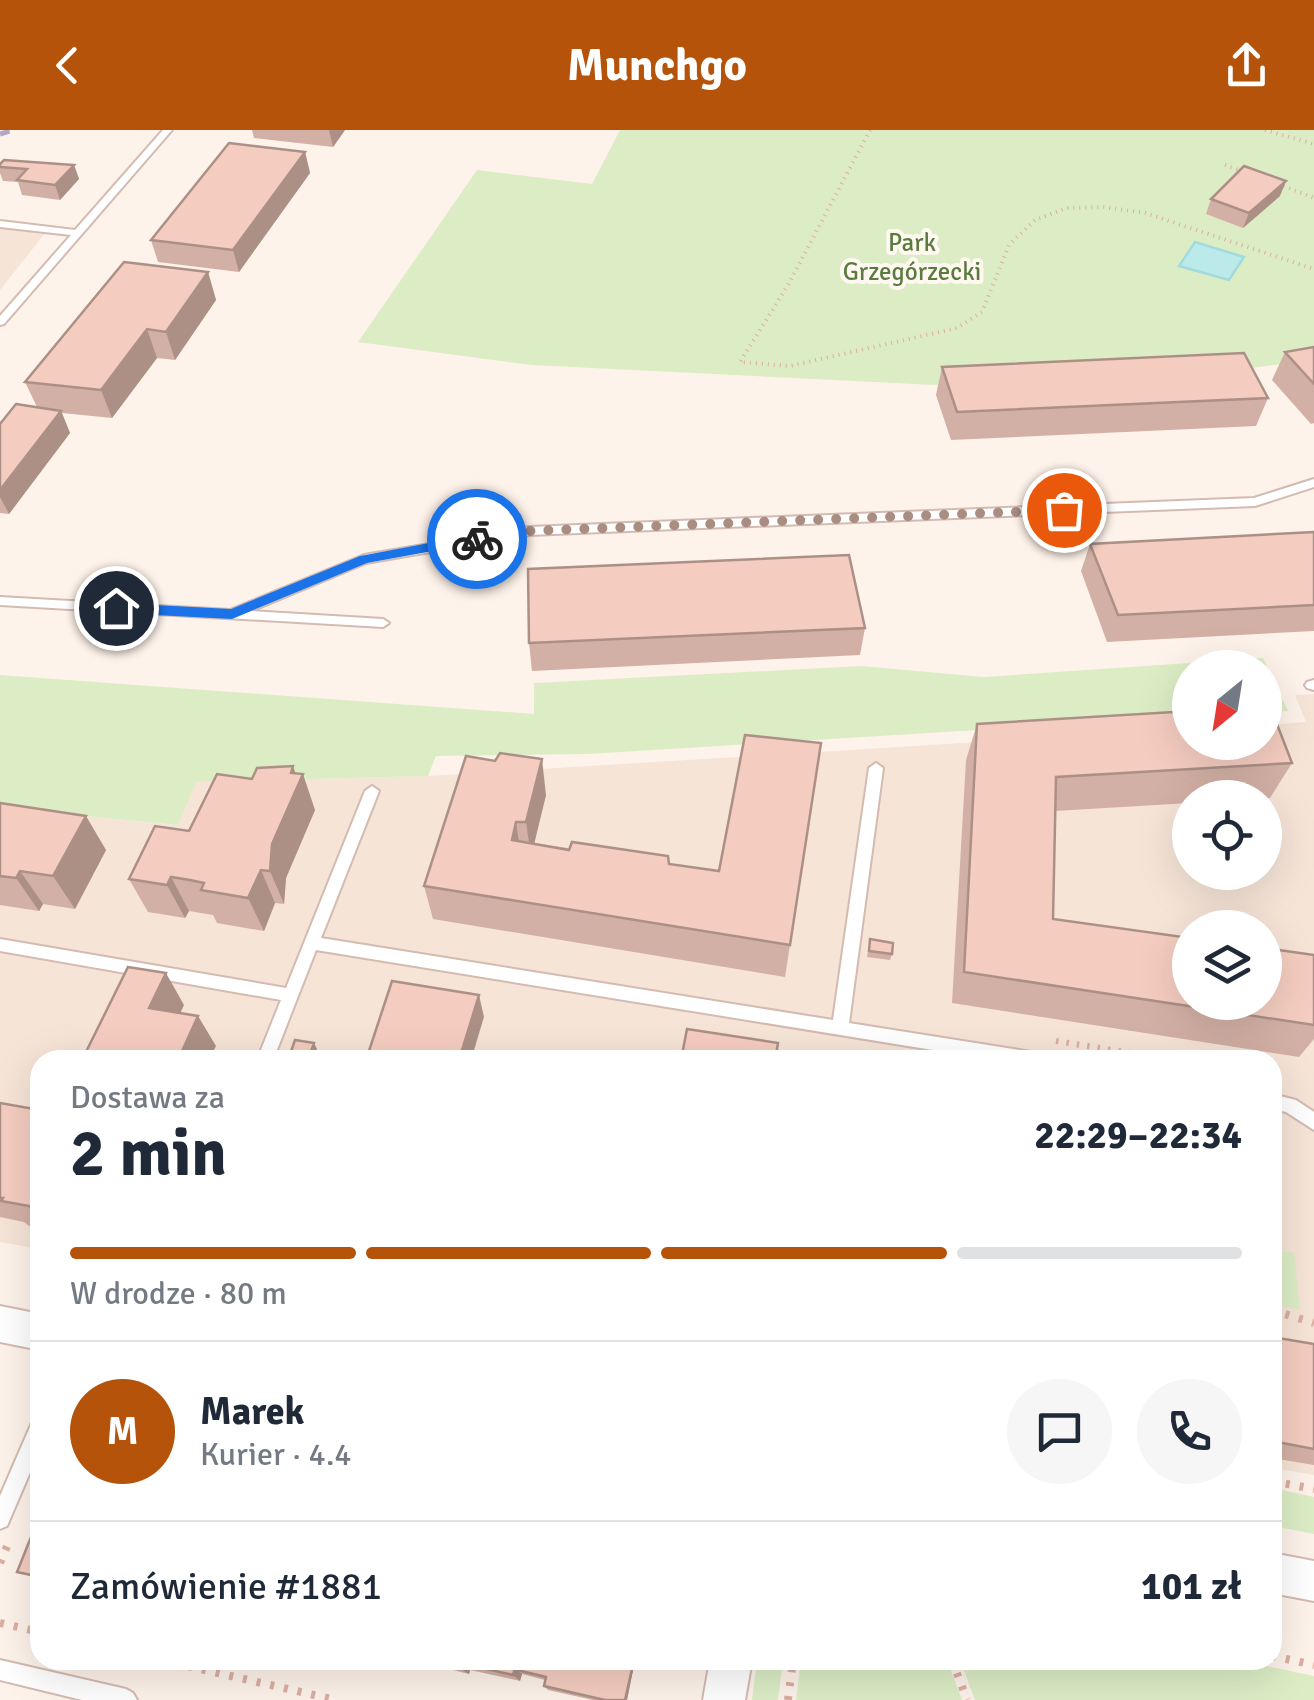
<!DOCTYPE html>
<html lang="pl">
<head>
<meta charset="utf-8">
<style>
	body { margin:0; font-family:Signika,sans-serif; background:#f6f6f7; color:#1f2937; height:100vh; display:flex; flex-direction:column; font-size:38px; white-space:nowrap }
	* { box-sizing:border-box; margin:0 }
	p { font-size:32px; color:#747a83 }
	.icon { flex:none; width:55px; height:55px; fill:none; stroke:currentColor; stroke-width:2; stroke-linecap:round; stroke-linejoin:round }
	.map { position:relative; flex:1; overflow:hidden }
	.details { position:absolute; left:30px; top:920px; width:1252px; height:620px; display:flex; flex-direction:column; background:#fff; border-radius:30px; box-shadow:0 10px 40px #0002 }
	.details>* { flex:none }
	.needle { width:65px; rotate:210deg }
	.fabs { position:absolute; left:1172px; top:520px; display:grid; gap:20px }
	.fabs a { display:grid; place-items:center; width:110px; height:110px; border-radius:50%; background:#fff; box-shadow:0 10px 40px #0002; font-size:50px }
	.pin { position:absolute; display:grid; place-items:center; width:85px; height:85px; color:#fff; margin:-42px; border:5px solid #fff; border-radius:50%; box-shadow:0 2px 10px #0007 }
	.courier { position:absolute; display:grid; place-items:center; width:100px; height:100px; margin:-50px; border:8px solid #1a73e8; border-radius:50%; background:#fff; color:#222; box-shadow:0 2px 12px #0007 }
	.headline em { font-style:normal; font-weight:700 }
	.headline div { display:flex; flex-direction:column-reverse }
	.headline { display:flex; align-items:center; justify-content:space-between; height:170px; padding:0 40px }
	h1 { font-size:65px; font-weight:700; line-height:75px }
	.bar { display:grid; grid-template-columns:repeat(4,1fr); gap:15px 10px; align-content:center; height:120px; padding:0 40px }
	.bar i { height:12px; border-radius:8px; background:#e0e1e3 }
	.bar .active { background:#b45309 }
	.bar p { grid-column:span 4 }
	.line { display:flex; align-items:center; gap:25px; padding:0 40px; border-top:2px solid #e0e1e3 }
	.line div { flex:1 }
	.round { display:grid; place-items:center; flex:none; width:105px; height:105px; border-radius:52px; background:#f6f6f7 }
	header { display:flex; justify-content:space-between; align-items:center; height:130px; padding:0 40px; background:#b45309; color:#fff; font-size:45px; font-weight:700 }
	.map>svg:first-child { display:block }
	.residential { fill:#f6e4d7; fill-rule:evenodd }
	.green { fill:#dcedc6 }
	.water { fill:#bce9e9; stroke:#a2dbdc; stroke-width:2.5 }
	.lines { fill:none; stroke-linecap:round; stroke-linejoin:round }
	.lane-casing { stroke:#d4bbb1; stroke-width:4 }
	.street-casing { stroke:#d4bbb1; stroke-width:4 }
	.path-far2 { stroke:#dbafa2; stroke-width:4; stroke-dasharray:1 5; stroke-linecap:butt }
	.path-far1 { stroke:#dbafa2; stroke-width:6; stroke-dasharray:2.5 8; stroke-linecap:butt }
	.path { stroke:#dbafa2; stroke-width:8; stroke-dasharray:4 10; stroke-linecap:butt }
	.lane { fill:#fff; fill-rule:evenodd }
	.street { fill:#fff; fill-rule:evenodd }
	.rail { stroke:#b4a6ca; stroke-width:5; stroke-dasharray:10 6; stroke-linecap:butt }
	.wall { fill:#d3b0a5 }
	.shaded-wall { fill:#ac9086 }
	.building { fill:#f5cdc0; stroke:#ac9086; stroke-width:2.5 }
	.route { fill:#1a73e8 }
	.done { stroke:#a98c82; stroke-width:10; stroke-dasharray:0 18 }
	.labels { text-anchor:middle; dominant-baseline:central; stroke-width:8; stroke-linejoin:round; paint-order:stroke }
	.far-park-label { font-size:25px; fill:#597b3f; stroke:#fff8f1 }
</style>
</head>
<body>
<header><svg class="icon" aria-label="back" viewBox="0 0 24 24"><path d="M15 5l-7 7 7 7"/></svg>Munchgo<svg class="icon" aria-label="share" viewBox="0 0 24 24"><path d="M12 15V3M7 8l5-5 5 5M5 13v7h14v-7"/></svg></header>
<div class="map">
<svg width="1314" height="1570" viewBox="0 0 1314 1570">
	<rect width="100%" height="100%" fill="#fef3ea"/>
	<g class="residential">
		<path d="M0,91l49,7 -49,62z"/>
		<path d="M1314,564v781l-41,-7 -1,-408h-1232v189l-40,-7v-434l177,17 19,-43 232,-6 762,-47v13h75v-17l41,-3 -11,-27zM1190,668h75v74h-75zM1190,798h75v74h-75z"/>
	</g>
	<g class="green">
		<path d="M620,0h694v230l-88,11 -292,14 -403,-20 -173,-23 119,-172 115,14z"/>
		<path d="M1263,528l25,53 -23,1v-44h-75v49l-601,37 -153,2 -8,20 -232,6 -18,43 -178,-17v-133l534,39v-31l327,-17 123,11z"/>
		<path d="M1272,1120l22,3 6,57 -27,-6z"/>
		<path d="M1273,1358l41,9v37l-41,-8z"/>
		<path d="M757,1530h26l-5,40h-26z"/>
		<path d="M801,1530h146l15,40h-166z"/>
		<path d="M960,1530h277l77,16v24h-339z"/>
	</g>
	<path class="water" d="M1195,112l49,15 -15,23 -50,-14z"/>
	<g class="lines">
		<defs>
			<g id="lane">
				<path d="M163,0h9l-168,194 -4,1v-9l71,-81 -71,-8v-6l75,9z"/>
				<path d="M1314,349v8l-59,19 -726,29 -163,28 -115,48 132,8 6,4 -6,4 -383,-22v-8l230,13 134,-55 165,-28 725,-29z"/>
				<path d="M1314,550v10l-7,-2 -2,-3 2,-3z"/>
				<path d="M876,633l7,5 -34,255 189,30 6,2 2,5h-52l-678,-110 -43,110h-16l24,-60 -281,-49v-12l286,49 79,-197 7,-5 7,5 -58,147 512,82 36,-252z"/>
				<path d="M1272,964l24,6 18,12v18l-28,-18 -14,-3z"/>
				<path d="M40,1288v31l-33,77 -7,3v-33l33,-76z"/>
				<path d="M0,1530l126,29 7,4 4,7h-55l-82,-20z"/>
			</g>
			<g id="street">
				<path d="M0,1176l40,8v36l-40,-8z"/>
				<path d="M1272,1423l42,8v40l-42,-8z"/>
				<path d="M710,1530h42l-7,40h-42z"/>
			</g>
		</defs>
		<use href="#lane" class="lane-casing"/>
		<use href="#street" class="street-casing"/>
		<g class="path-far2">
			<path d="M870,0l-82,155 -48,77 50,4 167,-38 25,-16 27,-67 26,-25 32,-12 37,-1 41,6 169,56"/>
			<path d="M1265,0l49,14"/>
			<path d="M1225,35l22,8"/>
			<path d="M1278,54l36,14"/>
		</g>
		<path class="path-far1" d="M1056,911l120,19"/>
		<g class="path">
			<path d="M1272,1180l42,13"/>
			<path d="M1272,1351l42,8"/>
			<path d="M0,1433l8,-19"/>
			<path d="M0,1493l40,9"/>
			<path d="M1272,1526l42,9"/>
			<path d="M161,1530l175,40"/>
			<path d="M952,1530l15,40"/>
			<path d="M788,1570l5,-40"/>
		</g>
		<use href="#lane" class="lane"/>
		<use href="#street" class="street"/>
		<path class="rail" d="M0,4l13,-4"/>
	</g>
	<g class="wall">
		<path d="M252,0h93l-12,17 -79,-9z"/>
		<path d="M305,22l5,21 -71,99 -81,-10 -7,-22z"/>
		<path d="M0,34l74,1 5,14 -19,21 -38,-5 -4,-13 -15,-1 -3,-8z"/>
		<path d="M1280,66l-37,32 -37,-14 5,-15z"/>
		<path d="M208,142l8,28 -41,60 -18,-2 -45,60 -50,-5 8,20 -61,81 -9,-1v-89l37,-17 -12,-25z"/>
		<path d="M1314,217v76l-3,1 -39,-44 13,-28z"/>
		<path d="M942,237l326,31 -12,28 -305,14 -15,-45z"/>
		<path d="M1314,402v99l-207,11 -26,-71 9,-27z"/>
		<path d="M865,498l-5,27 -328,16 -3,-28z"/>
		<path d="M977,594l315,39 -22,35h-80v5l-135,8 -2,108 261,36v84l-15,18 -347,-54 14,-243z"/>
		<path d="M821,613l-36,234 -352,-58 -9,-33 122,-91 -12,48 185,28z"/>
		<path d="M296,643l19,37 -29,68 -2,26 -9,-1 -11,28 -47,-8 -4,-8 -24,-4 -4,7 -37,-6 -19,-33 123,-100z"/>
		<path d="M0,673l106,47 -31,59 -32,-5 -4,7 -39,-6z"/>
		<path d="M870,809l22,15 -2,6 -23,-3z"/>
		<path d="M0,973l40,7v118l-11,-2 -5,-4 -24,-5z"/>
		<path d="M1272,1207l42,7v121l-42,-7z"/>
		<path d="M428,1530h207l-8,40h-34l-45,-10 -4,-4 1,-6 -23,-6 -2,7 -50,-11 -1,4 -28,-7z"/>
	</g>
	<g class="shaded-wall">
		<path d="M329,0h16l-12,17z"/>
		<path d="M305,22l5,21 -71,99 -6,-22z"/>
		<path d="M74,35l5,14 -19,21 -5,-15z"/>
		<path d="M1286,51l-6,15 -37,32 6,-15z"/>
		<path d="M208,142l8,28 -41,60 -9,-28z"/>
		<path d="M147,199l10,29 -45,60 -11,-28z"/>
		<path d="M61,281l9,22 -61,81 -9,-17v-7z"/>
		<path d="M542,629l4,36 -15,62 -5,-35z"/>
		<path d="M293,636l6,17 4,-9 12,36 -29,68 -2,26 -14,-33 2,-27z"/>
		<path d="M86,686l20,34 -31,59 -22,-33z"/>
		<path d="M516,692l5,34 -9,-16z"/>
		<path d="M261,740l14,33 -11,28 -16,-33z"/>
		<path d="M20,741l23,33 -4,7 -23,-33z"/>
		<path d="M171,747l18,34 -4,7 -18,-33z"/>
		<path d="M166,843l18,32 -15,33 -20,-30z"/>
		<path d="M479,865l5,22 -13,43h-12z"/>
		<path d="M198,886l18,30 -7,14h-31z"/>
		<path d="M314,913l3,6 -4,11h-5z"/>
		<path d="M517,1530h8l-8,10 5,4 -2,7 -7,-6z"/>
		<path d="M634,1530h1l-8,40h-2z"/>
		<path d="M460,1533l10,7 -1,4 -10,-6z"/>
	</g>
	<g class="building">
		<path d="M229,13l76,9 -72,98 -82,-10z"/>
		<path d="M4,30l70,5 -19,20 -38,-5 10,-11 -27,-2v-3z"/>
		<path d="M1244,36l42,15 -37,32 -38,-14z"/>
		<path d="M124,132l84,10 -42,60 -19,-3 -46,61 -76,-8z"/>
		<path d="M1314,217v37l-29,-32z"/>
		<path d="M1244,223l24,45 -311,14 -15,-45z"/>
		<path d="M16,274l45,7 -61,79v-66z"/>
		<path d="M1314,402v73l-196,10 -28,-71z"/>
		<path d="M849,425l16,73 -336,15 -1,-74z"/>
		<path d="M1265,576h5l22,57 -236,14 -3,142 137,19v64h75v-54l49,7v70l-350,-53 13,-248 213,-13v31h75z"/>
		<path d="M745,605l76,8 -31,202 -366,-59 42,-130 29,5 5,-8 42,6 -16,63h-10l-4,18 57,10 3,-8 96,14 1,8 50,7z"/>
		<path d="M293,636l-2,7 12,1 -31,70 -2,27 -9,-1 -13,28 -47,-8 3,-7 -14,-3 -19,-3 -4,8 -38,-6 26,-53 34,5 28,-57 35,5 5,-11z"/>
		<path d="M0,673l86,13 -33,60 -33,-5 -4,7 -16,-2z"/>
		<path d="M870,809l23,4 -1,11 -23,-3z"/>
		<path d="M128,837l38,6 -17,35 49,8 -20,44h-96z"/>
		<path d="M392,851l87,14 -20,65h-93z"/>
		<path d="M687,899l91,14 -3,17h-94z"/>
		<path d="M295,910l19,3 -6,17h-20z"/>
		<path d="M0,973l40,7v98l-39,-7 2,-3h-3z"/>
		<path d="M1272,1207l42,7v105l-42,-8z"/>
		<path d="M39,1387h1v60l-23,-5z"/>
		<path d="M430,1530h87l-4,15 -53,-12 -1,5z"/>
		<path d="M520,1530h114l-9,40h-20l-61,-14 2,-9 -29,-7z"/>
	</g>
	<path class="route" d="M477,404l7,5 -2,3 -115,21 -135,56 -116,-6 -7,-5 7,-5 115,6 129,-53z"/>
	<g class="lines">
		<path class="done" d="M477,409l53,-8 534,-21"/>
	</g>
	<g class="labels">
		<g class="far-park-label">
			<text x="912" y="112">Park<tspan x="912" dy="29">Grzegórzecki</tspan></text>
		</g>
	</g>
</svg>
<div class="fabs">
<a><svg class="needle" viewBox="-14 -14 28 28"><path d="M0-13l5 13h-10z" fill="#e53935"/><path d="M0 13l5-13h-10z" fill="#747a83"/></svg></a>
<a><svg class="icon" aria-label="locate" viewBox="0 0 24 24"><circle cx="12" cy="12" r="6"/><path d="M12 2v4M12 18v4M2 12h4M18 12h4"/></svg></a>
<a><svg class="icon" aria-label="layers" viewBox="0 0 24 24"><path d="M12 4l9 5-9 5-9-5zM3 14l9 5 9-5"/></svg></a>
</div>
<div class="pin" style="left:1064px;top:380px;background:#ea580c"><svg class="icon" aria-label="bag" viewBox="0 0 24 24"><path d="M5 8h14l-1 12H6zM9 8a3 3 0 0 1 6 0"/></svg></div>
<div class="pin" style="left:116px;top:478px;background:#1f2937"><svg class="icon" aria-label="home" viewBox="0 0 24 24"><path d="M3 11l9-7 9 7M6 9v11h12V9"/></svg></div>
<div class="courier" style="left:477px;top:409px"><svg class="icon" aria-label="bike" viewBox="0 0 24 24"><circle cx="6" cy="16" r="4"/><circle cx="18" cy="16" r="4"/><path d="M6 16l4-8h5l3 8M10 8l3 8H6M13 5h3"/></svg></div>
<section class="details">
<div class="headline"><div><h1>2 min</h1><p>Dostawa za</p></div><em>22:29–22:34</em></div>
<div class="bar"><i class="active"></i><i class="active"></i><i class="active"></i><i></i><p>W drodze · 80 m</p></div>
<div class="line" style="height:180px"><b class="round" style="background:#b45309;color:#fff">M</b><div><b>Marek</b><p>Kurier · 4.4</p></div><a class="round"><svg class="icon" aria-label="chat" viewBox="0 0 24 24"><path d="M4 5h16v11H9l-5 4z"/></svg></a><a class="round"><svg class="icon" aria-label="phone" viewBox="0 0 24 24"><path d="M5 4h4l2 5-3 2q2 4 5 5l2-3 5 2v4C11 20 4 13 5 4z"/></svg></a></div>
<div class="line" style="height:130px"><div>Zamówienie #1881</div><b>101 zł</b></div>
</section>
</div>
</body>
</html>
